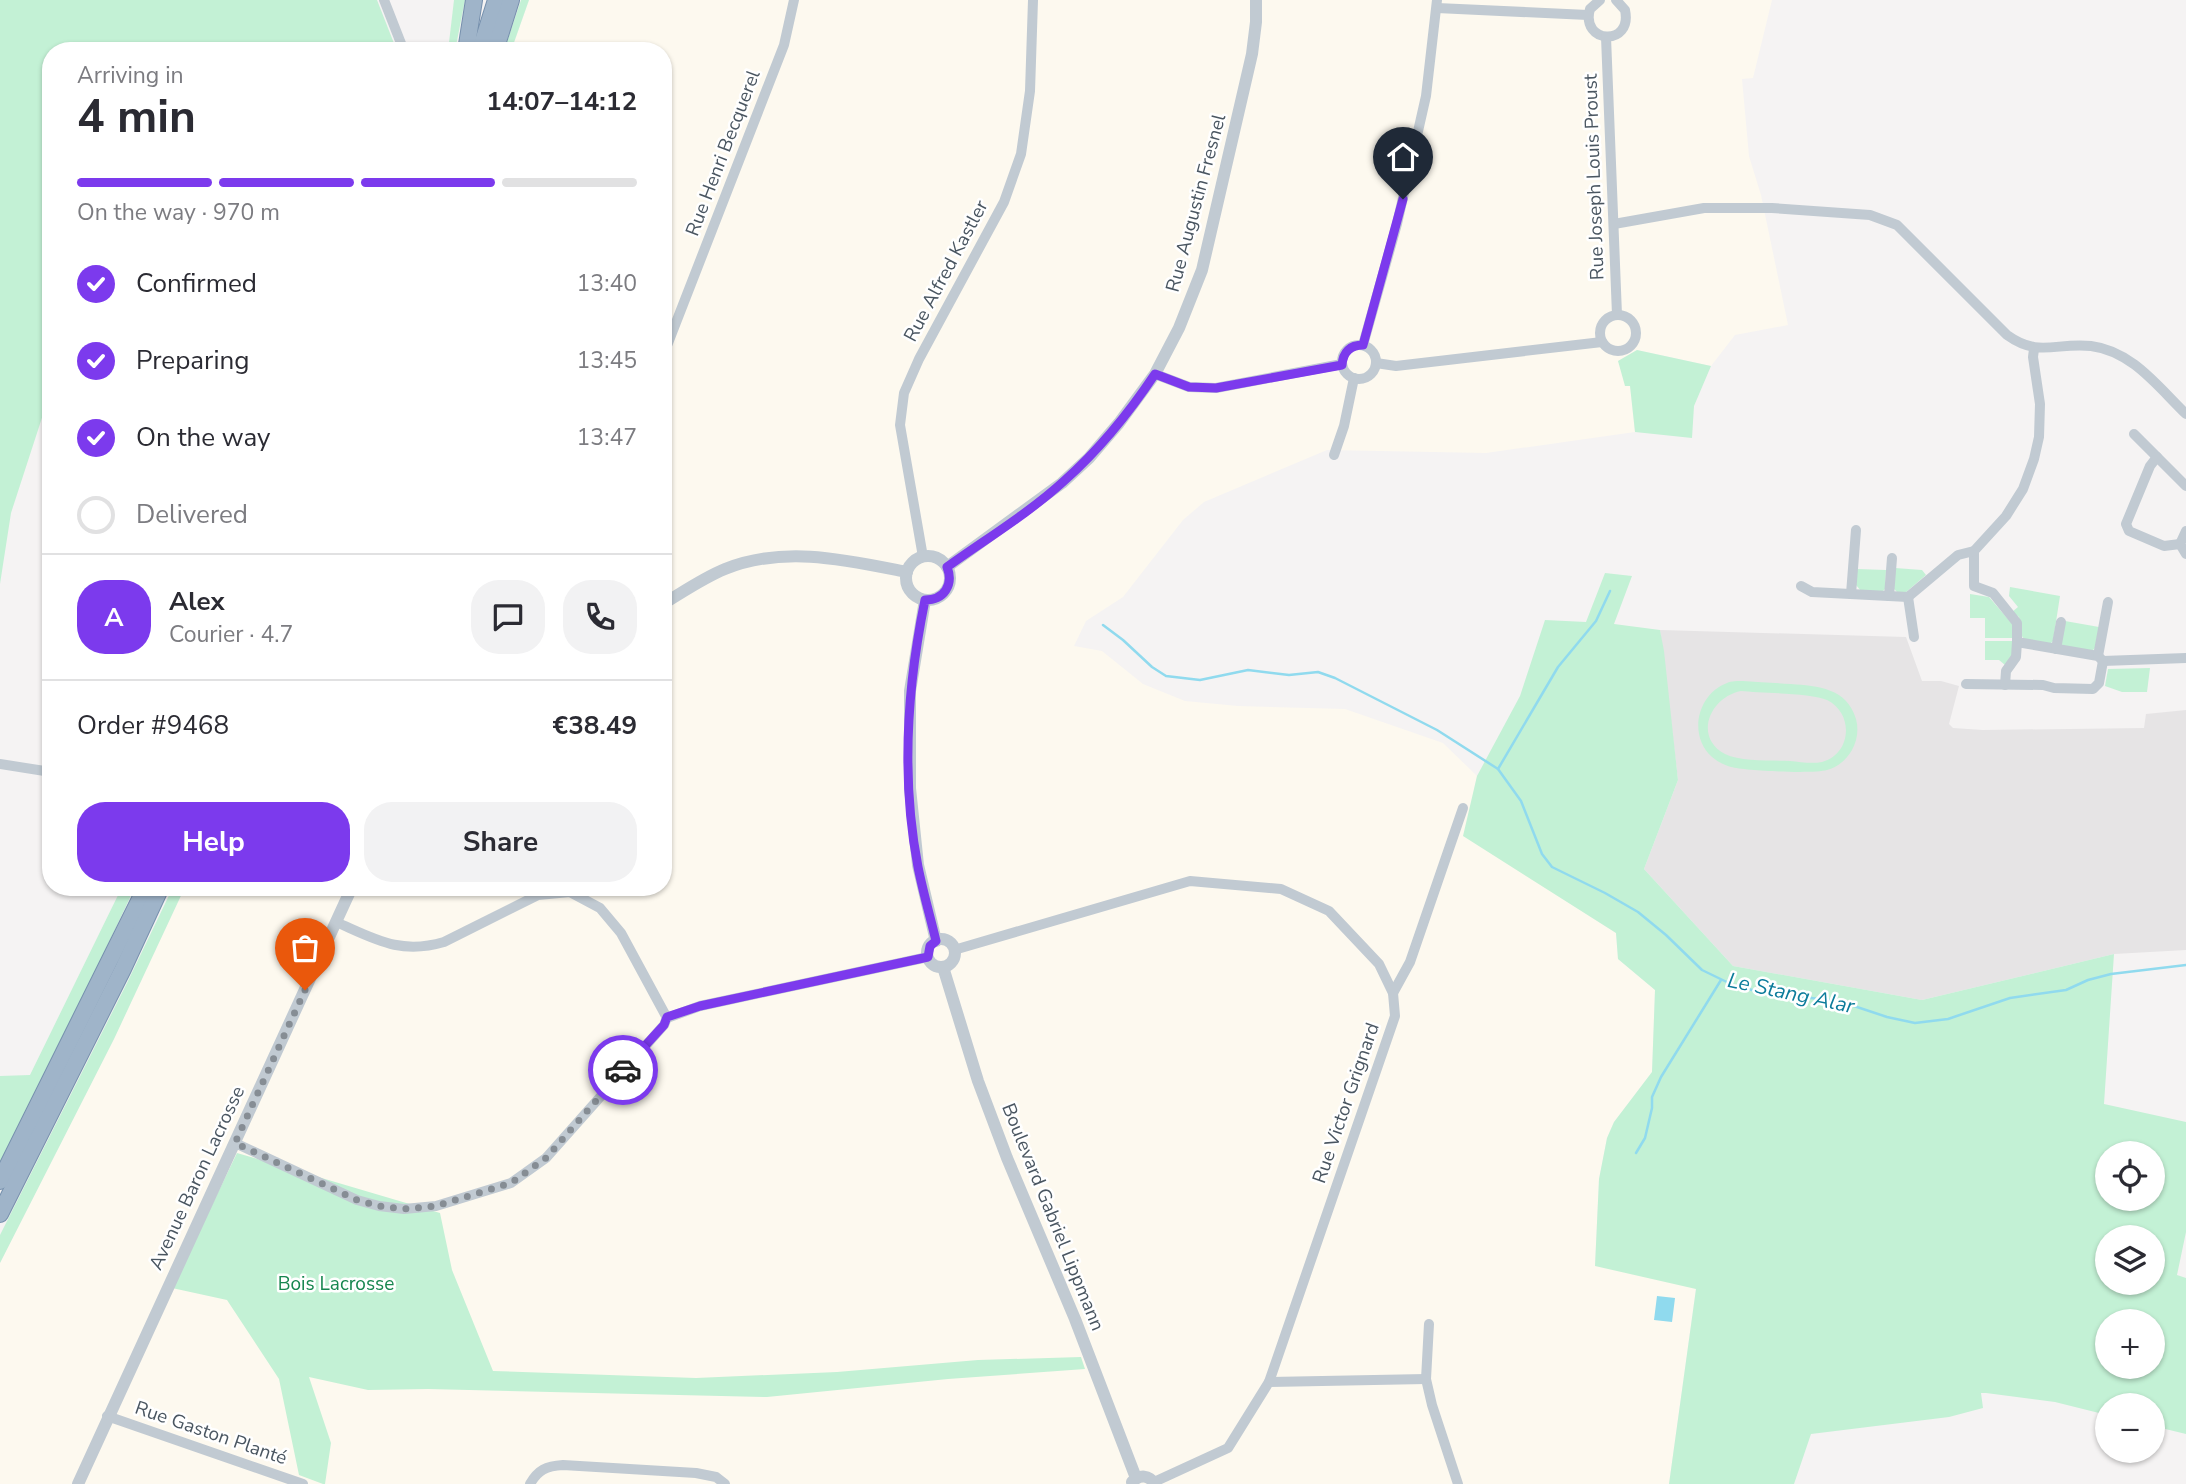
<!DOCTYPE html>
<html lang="en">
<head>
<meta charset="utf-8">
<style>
	body { margin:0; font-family:"Nunito Sans",sans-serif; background:#f2f2f3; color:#2b2b33; height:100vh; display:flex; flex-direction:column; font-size:26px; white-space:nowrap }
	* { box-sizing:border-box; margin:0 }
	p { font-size:23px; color:#7c7c81 }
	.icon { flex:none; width:38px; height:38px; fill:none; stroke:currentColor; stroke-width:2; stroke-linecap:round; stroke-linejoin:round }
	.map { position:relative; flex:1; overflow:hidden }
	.sheet { position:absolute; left:42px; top:42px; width:630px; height:854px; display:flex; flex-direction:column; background:#fff; border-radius:28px; box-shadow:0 2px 5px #0004 }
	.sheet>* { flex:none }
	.buttons { position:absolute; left:2095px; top:1141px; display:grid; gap:14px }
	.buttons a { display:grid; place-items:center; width:70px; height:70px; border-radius:50%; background:#fff; box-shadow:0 2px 5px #0004; font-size:35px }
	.pin { position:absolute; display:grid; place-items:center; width:60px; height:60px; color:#fff; margin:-72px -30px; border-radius:50% 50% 50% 0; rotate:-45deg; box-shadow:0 0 7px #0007 }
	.pin .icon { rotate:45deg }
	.courier { position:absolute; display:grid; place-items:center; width:70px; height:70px; margin:-35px; border:5px solid #7c3aed; border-radius:50%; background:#fff; color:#222; box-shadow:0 2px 9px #0007 }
	.overview em { font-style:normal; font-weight:700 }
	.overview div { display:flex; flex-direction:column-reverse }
	.overview { display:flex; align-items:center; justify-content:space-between; height:119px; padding:0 35px }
	h1 { font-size:46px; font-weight:700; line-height:52px }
	.bar { display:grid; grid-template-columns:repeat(4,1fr); gap:10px 7px; align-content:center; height:84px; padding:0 35px }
	.bar i { height:9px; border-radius:5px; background:#e1e1e2 }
	.bar .selected { background:#7c3aed }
	.bar p { grid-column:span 4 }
	.line { display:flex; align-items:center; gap:18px; padding:0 35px; border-top:2px solid #e1e1e2 }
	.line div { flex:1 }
	.round { display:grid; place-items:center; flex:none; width:74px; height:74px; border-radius:28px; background:#f2f2f3 }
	ol { padding:0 35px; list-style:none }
	li { display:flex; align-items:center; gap:21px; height:77px }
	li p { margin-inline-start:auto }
	li .icon { padding:7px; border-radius:50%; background:#7c3aed; color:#fff; stroke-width:4 }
	li:last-child { color:#7c7c81 }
	li i { width:38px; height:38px; border:4px solid #e1e1e2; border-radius:50% }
	.action { display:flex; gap:14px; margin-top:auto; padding:14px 35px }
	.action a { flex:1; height:80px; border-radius:28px; background:#7c3aed; color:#fff; font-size:28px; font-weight:700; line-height:80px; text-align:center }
	.action a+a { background:#f2f2f3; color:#2b2b33 }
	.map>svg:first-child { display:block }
	.commercial { fill:#fdf9ef }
	.education { fill:#e6e4e5 }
	.green { fill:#c3f1d5; fill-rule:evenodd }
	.water { fill:#90daee }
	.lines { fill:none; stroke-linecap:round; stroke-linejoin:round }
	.stream { stroke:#90daee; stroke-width:2.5 }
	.trunk-casing { stroke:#7690ad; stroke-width:18 }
	.minor { stroke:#c1cad2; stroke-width:10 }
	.tertiary { stroke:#c1cad2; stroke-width:12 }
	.trunk { stroke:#9fb4c9; stroke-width:16 }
	.done { stroke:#868d94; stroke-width:7; stroke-dasharray:0 12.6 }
	.route { stroke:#7c3aed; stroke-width:9 }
	.labels { text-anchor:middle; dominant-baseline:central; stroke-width:5; stroke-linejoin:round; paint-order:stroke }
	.street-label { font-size:19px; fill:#4a5661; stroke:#fff }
	.park-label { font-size:19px; fill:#17864f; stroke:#fff }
	.water-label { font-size:21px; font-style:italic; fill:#0c7c9b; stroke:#fff }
</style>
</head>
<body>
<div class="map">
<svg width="2186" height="1484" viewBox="0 0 2186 1484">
	<rect width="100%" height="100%" fill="#f5f3f3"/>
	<path class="commercial" d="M529,0h1243l-19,78 -11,1 7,77 12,39 27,130 -53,10 -24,31 -74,-16 -19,11 12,24 5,47 -149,21 -159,-3 -123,52 -21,18 -60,77 -37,24 -12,25 28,5 41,33 42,17 53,5 107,3 98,34 34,33 -13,60 152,97 2,26 37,31 -3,82 -38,50 -7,16 -8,41 -4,86 101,23 -27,196h-1669v-221l114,-224 71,-152h478v-836h-152z"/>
	<path class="education" d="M1660,630l246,7 16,44h19l18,5 -10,38 4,4 30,2 161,-2 2,-14 40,-4v240l-72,4 -192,46 -189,-34 -89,-97 34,-89z"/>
	<g class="green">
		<path d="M0,0h377l20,51h-346v339l-40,123 -11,71z"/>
		<path d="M454,0h11l-10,51h-7z"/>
		<path d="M521,0h8l-18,51h-7z"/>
		<path d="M1637,350l74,16 -17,40 -2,32 -57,-6 -5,-46h-5l-7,-25z"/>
		<path d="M1895,568l27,2 4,5 -21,18 -8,-1 -3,-3z"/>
		<path d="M1857,569l29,1 -1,19 -3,3 -21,-1 -5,-6z"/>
		<path d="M1605,573l27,3 -18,48 46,6 4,21 14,129 -34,89 89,97 189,34 192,-46 -10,150 82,18v110l-9,43 9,3v156l-33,-8 -1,-21h-45v10l-52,-13 -69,-9h-5l2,15 -34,9 -138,17 -17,50h-125l27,-195 -101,-23 4,-87 8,-41 7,-16 38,-50 3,-82 -37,-31 -2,-26 -153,-97 14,-60 43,-80 25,-76 41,2zM2107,1153h45v46h-45zM2107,1237h45v46h-45zM2107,1321h45v46h-45z"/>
		<path d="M2010,587l50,9 -7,45 -3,3 -25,-4 -4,-5 -2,-18 -7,-5 6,-5 -9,-11z"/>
		<path d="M1970,594l19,3 24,28v13h-28v-20h-15z"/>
		<path d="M2065,621l34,6 -4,21 -3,3 -29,-5 -2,-3z"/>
		<path d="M1985,641h28l-1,15 -7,9 -6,-5h-14z"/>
		<path d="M2150,668l-3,24h-25l-17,-6 3,-17z"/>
		<path d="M1743,681c16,1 32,2 48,3 27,2 56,4 65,35 3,11 1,22 -4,31 -5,9 -15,18 -25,20 -13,4 -81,1 -96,-3 -7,-2 -13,-5 -19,-10 -24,-21 -15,-63 15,-74 4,-2 11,-2 16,-2zM1741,691c19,2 71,2 86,9 27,13 25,54 -5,62 -10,2 -22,0 -32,-1 -18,-1 -49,1 -65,-7 -32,-17 -15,-57 16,-63z"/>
		<path d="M122,887h13l-50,106 -85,169v-86l30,-1z"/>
		<path d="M173,887h12l-71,152 -114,224v-28l127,-252z"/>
		<path d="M237,1153l203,60 12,57 41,101 203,7 141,-6 141,-12 103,-3 4,12 -137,10 -181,18 -339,-8 -60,1 -59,-13 22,66 -6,41h-2l-24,-9 -20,-96 -52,-79 -55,-12z"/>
	</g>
	<path class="water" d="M1657,1296l18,2 -3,24 -18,-2z"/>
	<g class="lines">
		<g class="stream">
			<path d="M1103,625l20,15 29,27 14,9 34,4 48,-10 41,5 29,-3 17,6 102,52 61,39 23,32 21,53 10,13 53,26 33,19 28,23 36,35 33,16 30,7 74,8 48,16 28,6 33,-4 62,-21 56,-8 22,-10 23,-6 75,-9"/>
			<path d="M1498,769l60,-102 38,-46 14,-30"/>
			<path d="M1636,1153l9,-15 7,-30v-11l9,-20 60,-97"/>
		</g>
		<defs>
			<g id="trunk">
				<path d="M466,51l8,-51"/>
				<path d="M480,51l16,-51"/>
				<path d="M495,51l16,-51"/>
				<path d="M0,1181l146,-294"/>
				<path d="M0,1214l123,-245 38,-82"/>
			</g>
		</defs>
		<use href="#trunk" class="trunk-casing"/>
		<g class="minor">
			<path d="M384,0l20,51"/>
			<path d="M1600,0l-10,9c-10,35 43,38 35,1l-9,-10"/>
			<path d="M1437,8l151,7"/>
			<path d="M1606,37l11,278"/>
			<path d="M1614,224l90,-16h68l98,7 27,10 110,110c32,23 49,7 84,11 41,5 67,41 95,68"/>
			<circle cx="1618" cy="333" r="18"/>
			<path d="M1363,345l34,-121 29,-128 11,-96"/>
			<circle cx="1359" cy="362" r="17"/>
			<path d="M663,356l121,-311 10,-45"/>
			<path d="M1376,363l20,3 206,-24"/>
			<path d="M1155,374l34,13 27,1 126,-24"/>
			<path d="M2134,434l23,23"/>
			<path d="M1334,455l10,-29 10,-48"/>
			<path d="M2186,531l-6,13 6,10"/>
			<path d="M2180,544l-16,2 -35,-15 -3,-7 24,-58 7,-9 29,29"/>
			<path d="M1974,551v35l19,7 24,30v19l81,14 5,5 83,-3"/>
			<path d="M923,557l-23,-132 4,-32 15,-34 85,-157 17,-48 9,-63 3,-91"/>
			<path d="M1801,586l11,6 96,5 50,-42 16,-4 32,-35 17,-27 11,-30 5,-22 1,-33 -7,-47 1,-8"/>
			<path d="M1851,594l5,-64"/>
			<path d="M1889,596l3,-38"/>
			<path d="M1908,597l6,40"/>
			<path d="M2056,649l5,-27"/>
			<path d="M2098,656l10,-54"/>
			<path d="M1966,684l77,1 11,3 39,1 6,-6 4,-22"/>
			<path d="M2005,685l1,-14 10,-14 1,-15"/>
			<path d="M0,764l51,8"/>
			<path d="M336,922c39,17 64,33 108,20l94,-47 32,-3 30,16 21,25 46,85"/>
			<path d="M954,950l236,-69 91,8 48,22 50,53 14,29 2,23 -126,366 -41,66 -74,34"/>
			<path d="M1393,993l17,-31 53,-154"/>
			<path d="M235,1143l122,57 22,6 25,3 32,-3 75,-23 35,-25 118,-133 3,-7 33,-12 228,-49"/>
			<path d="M1429,1324l-3,55 6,26 26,79"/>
			<path d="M1269,1382l157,-3"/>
			<path d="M107,1416l196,68"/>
			<path d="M530,1484c8,-14 16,-18 33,-19l133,8 20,4 9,7"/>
		</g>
		<g class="tertiary">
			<circle cx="928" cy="578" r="22"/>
			<path d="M947,567l115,-84 27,-25 30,-35 36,-49 24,-46 23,-58 50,-216 4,-32v-22"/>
			<path d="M925,600l-15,91v97l8,77 18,76"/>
			<path d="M663,604c20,-12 40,-26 62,-35 59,-24 122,-9 182,3"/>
			<circle cx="941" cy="953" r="14"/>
			<path d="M943,967l35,114 29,77 68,161 61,159"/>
			<path d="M1132,1482c8,-8 17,-7 23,2"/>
			<path d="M78,1484l274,-597"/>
		</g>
		<use href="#trunk" class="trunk"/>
	</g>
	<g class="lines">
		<path class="done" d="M305,990l-70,153 122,57 22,6 25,3 32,-3 75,-23 35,-25 77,-88"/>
		<path class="route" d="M623,1070l41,-45 3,-8 33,-11 228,-49 2,-11 6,-5c-6,-25 -13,-49 -18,-74 -17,-88 -11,-180 7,-267 19,0 29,-15 22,-33 39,-28 82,-54 117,-86 36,-32 65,-68 91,-107l34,13 27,1 126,-23c1,-13 8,-20 21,-20l40,-146"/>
	</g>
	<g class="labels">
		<g class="street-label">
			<text transform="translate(723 153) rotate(-69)">Rue Henri Becquerel</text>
			<text transform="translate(1594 177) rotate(-92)">Rue Joseph Louis Proust</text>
			<text transform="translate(1196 203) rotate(-75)">Rue Augustin Fresnel</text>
			<text transform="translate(946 271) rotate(-62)">Rue Alfred Kastler</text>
			<text transform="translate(1346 1103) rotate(-71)">Rue Victor Grignard</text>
			<text transform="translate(197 1178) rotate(-65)">Avenue Baron Lacrosse</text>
			<text transform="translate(1053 1217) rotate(68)">Boulevard Gabriel Lippmann</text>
			<text transform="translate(211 1433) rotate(19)">Rue Gaston Planté</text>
		</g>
		<g class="park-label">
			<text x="336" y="1284">Bois Lacrosse</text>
		</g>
		<g class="water-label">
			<text transform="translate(1791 993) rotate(12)">Le Stang Alar</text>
		</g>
	</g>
</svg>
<div class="buttons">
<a><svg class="icon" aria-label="locate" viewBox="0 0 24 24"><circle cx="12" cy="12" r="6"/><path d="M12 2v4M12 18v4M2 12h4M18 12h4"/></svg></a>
<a><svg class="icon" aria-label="layers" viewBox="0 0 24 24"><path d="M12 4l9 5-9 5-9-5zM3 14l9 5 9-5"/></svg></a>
<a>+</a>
<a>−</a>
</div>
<div class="pin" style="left:305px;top:990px;background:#ea580c"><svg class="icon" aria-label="bag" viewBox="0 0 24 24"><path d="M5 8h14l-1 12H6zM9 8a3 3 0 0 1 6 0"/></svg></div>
<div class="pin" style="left:1403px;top:199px;background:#1f2937"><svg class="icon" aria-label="home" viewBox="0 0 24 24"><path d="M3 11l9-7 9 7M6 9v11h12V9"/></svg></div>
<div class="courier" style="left:623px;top:1070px"><svg class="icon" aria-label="car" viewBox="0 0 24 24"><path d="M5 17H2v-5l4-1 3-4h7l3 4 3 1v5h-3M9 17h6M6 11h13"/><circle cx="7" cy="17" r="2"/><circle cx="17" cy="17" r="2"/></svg></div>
<section class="sheet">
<div class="overview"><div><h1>4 min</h1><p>Arriving in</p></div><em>14:07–14:12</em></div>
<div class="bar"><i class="selected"></i><i class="selected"></i><i class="selected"></i><i></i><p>On the way · 970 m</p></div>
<ol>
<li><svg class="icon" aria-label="check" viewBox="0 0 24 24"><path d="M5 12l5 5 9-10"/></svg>Confirmed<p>13:40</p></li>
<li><svg class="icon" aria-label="check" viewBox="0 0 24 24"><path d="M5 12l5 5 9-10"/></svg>Preparing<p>13:45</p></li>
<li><svg class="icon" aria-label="check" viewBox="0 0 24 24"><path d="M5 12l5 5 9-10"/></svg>On the way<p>13:47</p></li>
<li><i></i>Delivered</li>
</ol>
<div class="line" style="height:126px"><b class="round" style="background:#7c3aed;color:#fff">A</b><div><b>Alex</b><p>Courier · 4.7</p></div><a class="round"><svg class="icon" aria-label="chat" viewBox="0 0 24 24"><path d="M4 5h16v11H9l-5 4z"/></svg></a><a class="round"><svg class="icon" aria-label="phone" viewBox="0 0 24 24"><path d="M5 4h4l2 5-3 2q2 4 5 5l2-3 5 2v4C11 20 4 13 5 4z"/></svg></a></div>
<div class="line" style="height:91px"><div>Order #9468</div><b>€38.49</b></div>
<div class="action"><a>Help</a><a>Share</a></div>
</section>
</div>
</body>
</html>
